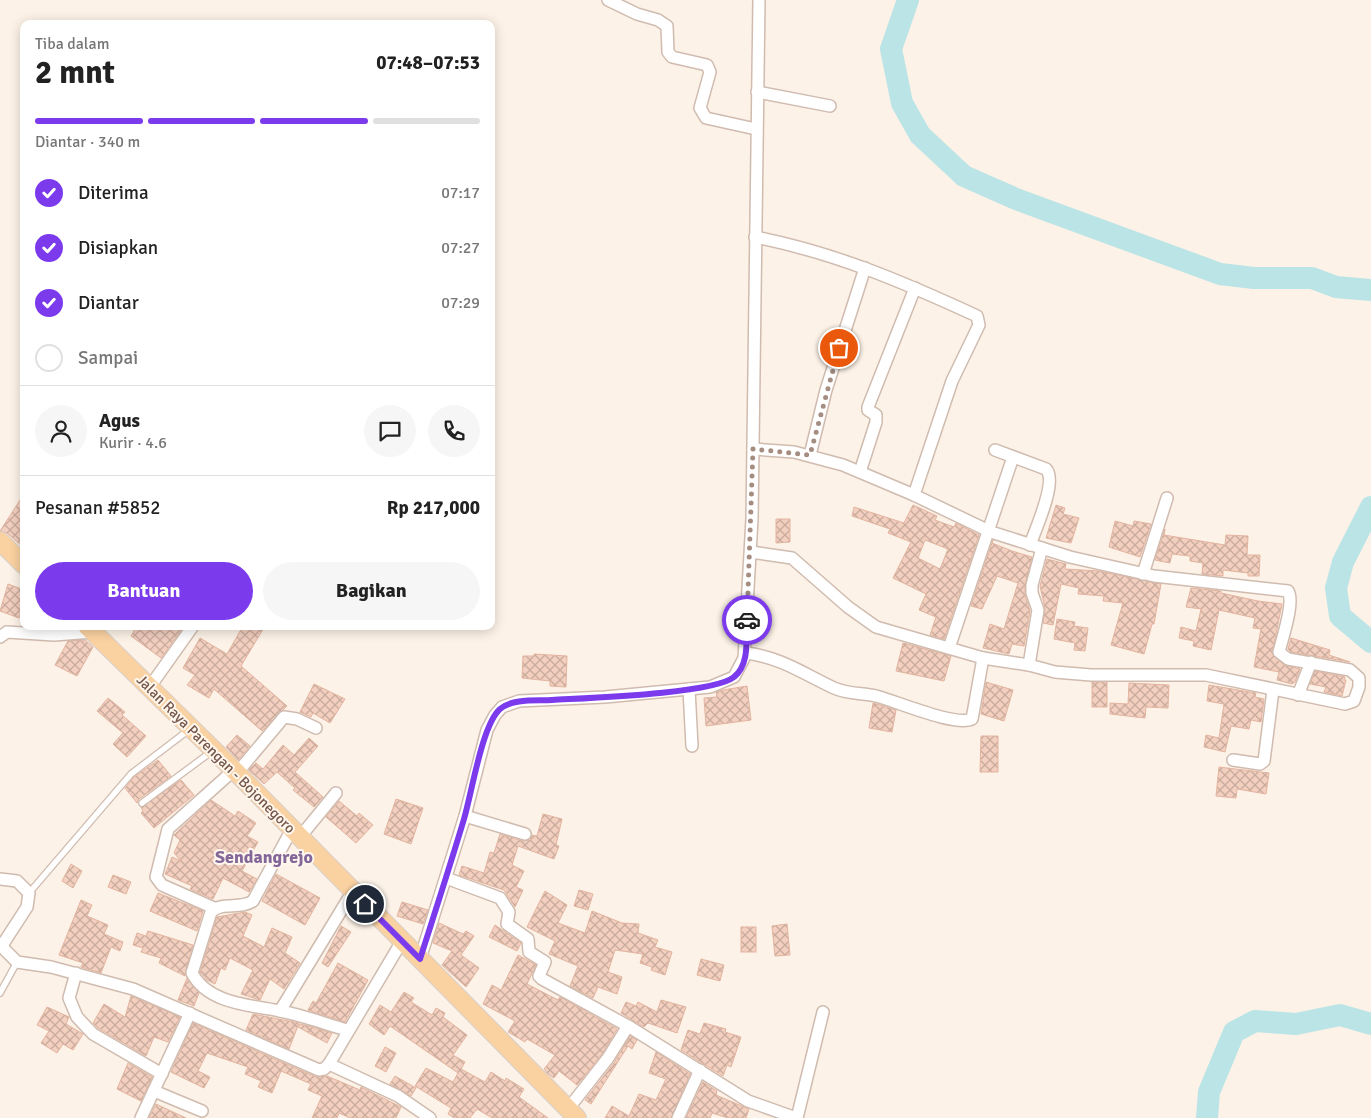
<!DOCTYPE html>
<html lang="id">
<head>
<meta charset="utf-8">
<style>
	body { margin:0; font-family:Signika,sans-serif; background:#f6f6f6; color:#222; height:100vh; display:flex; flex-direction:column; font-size:19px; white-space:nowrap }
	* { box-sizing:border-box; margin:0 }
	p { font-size:16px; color:#767676 }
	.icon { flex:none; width:28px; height:28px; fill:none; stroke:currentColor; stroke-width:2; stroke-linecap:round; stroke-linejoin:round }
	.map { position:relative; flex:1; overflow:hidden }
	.panel { position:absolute; left:20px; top:20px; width:475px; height:610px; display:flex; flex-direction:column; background:#fff; border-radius:10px; box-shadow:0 2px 12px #0003 }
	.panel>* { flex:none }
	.pin { position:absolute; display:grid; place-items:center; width:42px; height:42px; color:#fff; margin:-21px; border:2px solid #fff; border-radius:50%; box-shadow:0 1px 5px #0007 }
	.courier { position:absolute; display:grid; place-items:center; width:50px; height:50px; margin:-25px; border:4px solid #7c3aed; border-radius:50%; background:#fff; color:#222; box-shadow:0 1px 6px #0007 }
	.overview em { font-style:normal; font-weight:800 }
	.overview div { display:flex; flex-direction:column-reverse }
	.overview { display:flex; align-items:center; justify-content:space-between; height:85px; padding:0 15px }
	h1 { font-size:32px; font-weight:800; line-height:38px }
	.bar { display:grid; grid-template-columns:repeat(4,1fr); gap:8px 5px; align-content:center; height:60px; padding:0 15px }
	.bar i { height:6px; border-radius:4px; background:#e0e0e0 }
	.bar .current { background:#7c3aed }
	.bar p { grid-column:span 4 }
	.line { display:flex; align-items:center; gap:12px; padding:0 15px; border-top:1px solid #e0e0e0 }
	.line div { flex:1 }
	.round { display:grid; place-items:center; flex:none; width:52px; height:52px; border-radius:26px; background:#f6f6f6 }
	ol { padding:0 15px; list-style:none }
	li { display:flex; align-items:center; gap:15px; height:55px }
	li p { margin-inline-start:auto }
	li .icon { padding:5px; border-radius:50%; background:#7c3aed; color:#fff; stroke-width:4 }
	li:last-child { color:#767676 }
	li i { width:28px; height:28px; border:2px solid #e0e0e0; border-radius:50% }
	.primary-button { display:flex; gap:10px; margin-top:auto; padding:10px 15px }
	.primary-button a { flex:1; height:58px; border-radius:30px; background:#7c3aed; color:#fff; font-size:20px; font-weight:800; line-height:58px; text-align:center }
	.primary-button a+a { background:#f6f6f6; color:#222 }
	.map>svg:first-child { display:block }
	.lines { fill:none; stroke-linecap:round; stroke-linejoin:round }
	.river { stroke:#bbe4e6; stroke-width:22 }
	.building { fill:url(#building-cross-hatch); stroke:#e4b49f; fill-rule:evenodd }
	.service-casing { stroke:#d0bbaf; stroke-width:8 }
	.minor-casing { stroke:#d0bbaf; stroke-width:14 }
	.primary-casing { stroke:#d9d0cd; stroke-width:20 }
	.service { stroke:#fff; stroke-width:5.5 }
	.minor { stroke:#fff; stroke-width:11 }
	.primary { stroke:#fad1a1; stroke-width:18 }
	.done { stroke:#a58d82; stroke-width:5; stroke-dasharray:0 9 }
	.route { stroke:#7c3aed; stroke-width:6 }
	.labels { text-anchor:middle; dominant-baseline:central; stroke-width:4; stroke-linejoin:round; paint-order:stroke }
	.street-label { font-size:15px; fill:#76574b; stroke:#fff7ee }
	.quarter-label { font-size:18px; font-weight:bold; fill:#846799; stroke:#fff7ee }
</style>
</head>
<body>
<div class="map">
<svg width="1371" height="1118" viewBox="0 0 1371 1118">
	<defs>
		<pattern id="building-cross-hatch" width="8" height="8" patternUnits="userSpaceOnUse" patternTransform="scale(1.25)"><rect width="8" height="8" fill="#f2cfbf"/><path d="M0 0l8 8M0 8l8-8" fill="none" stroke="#c9ab9d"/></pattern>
	</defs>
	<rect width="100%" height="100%" fill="#fcf2e7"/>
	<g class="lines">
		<g class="river">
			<path d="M908,0l-17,49 11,54 18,32 44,41 52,23 204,75 34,4h58l24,9 35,3"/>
			<path d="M1371,507l-28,55 -7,26 4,28 31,26"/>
			<path d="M1207,1118l2,-26 25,-60 21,-11 41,3 44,-9 31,9"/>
		</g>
	</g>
	<g class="building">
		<path d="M24,494v54l-17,-15 -7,-2z"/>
		<path d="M913,505l24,11 -2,4 19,7 2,-4 23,12 -35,104 -14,-4 6,-18 -17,-7 7,-16 -33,-16 18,-36 -23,-9 2,-4 -38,-13 2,-9 50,16zM925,540l23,9 -8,20 -22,-11z"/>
		<path d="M1056,505l9,3 -2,6 16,4 -8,25 -25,-5z"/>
		<path d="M776,519h14v23l-14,1z"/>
		<path d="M1115,521l18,5 1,-5 17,3 -11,33 -31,-10z"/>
		<path d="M1165,529l-1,6 61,10 1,-10 22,1 -1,19h13l-1,21h-11v-3l-25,-3v6l-21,-2 1,-11 -13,-2v-5l-18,-2 -2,9 -15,-3z"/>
		<path d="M993,540l-1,3 20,8 20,6 -7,28v10l5,16 -6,35 -12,-2 -3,10 -26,-6 7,-24 14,5 14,-46 -21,-7 -15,33 -11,-3z"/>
		<path d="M1047,559l19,5 -1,5 34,2 62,13 -7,40h-2l-8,30 -33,-9 12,-42 -20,-2 1,-5 -26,-2 1,-6 -18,-4 -8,41 -10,-2 2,-15 -5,-22z"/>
		<path d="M8,584l16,6v15l-5,13 -19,-7z"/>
		<path d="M1191,588l30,3v2l37,8 24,3 -10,50 12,11 16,4 -5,13 -3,2 -15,-4 2,-8 -25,-5 7,-38 -8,-1 2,-10 -36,-8 -8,40 -18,-4 1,-5 -15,-3 2,-11 15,4 5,-22 -15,-2z"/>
		<path d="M1057,619l18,3 -1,4 14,2 -3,23 -11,-1 1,-7 -21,-4z"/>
		<path d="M137,626h47l-23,32 -30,-22z"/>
		<path d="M243,626h22l-24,40 46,40 -25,25 -48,-42 -5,9 -22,-13 8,-10 -12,-7 17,-30 27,16z"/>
		<path d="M1291,638l39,12 -1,5 21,7 -59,-10 -3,-3z"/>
		<path d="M85,640l8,7 -16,29 -22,-11 13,-24z"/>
		<path d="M903,643l48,13 -7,25 -48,-10z"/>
		<path d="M534,654l33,2 -1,31 -16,-1v-5l-28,-3 1,-22h11z"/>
		<path d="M1315,671l30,6 -1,3h2l-4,16 -18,-4 2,-5 -16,-3z"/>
		<path d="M986,682l27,8 -9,31 -23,-7z"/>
		<rect x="1092" y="682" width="15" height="25"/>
		<path d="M1129,683l40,2 -1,23 -22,-1 -1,11 -35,-4v-11l18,1z"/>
		<path d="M314,684l31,15 -15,24 -17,-10 -2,4 -11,-5z"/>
		<path d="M1209,685l47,8 -1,4 9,2 -3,23 -10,-2 -2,9 -18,-3 -6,26 -21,-5 2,-12 13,3 5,-34 -17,-3z"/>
		<path d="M747,686l4,34 -45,6 -2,-28 13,-1 -1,-5 7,-2z"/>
		<path d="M108,698l17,14 -3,3 24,21 -19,21 -14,-13 10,-11 -26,-22z"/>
		<path d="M873,703l23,7 -4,22 -23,-4z"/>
		<path d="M237,735l13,11 -12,14 -12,-13z"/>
		<path d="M981,736h17v36h-18z"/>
		<path d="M309,738l9,8 -23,26 28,25 -9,10 -21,-17 2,-2 -18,-16 -13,12 -15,-14 7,-7 7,6 20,-24 11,10z"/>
		<path d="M158,760l13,16 -32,23 -2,4 -12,-15 9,-11z"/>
		<path d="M1219,767l50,6 -3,21 -29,-5 -1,9 -20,-2z"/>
		<path d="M181,780l13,15 -40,33 -13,-15 2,-2 -2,-4z"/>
		<path d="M396,799l27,9 -12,36 -27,-10z"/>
		<path d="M211,800l24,16 3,-5 18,12 -9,13 11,6 -16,29 15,8 -8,13 -26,-14 -10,21 -23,-10 2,-3 -27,-12 7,-17 9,4 -7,-8 6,-13 -6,-5z"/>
		<path d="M339,801l18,15 2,-3 14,12 -17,18 -30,-26z"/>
		<path d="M543,814l19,5 -6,26 3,1 -5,13 -36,-13 -6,19 12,6 -8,16 7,3 -8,17 -11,-17 -45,-15 3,-9 22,7 6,-21 4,1 6,-19 23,7 7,-1 2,-5 5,1z"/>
		<path d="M71,864l11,7 -9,17 -11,-7z"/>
		<path d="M276,874l44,24 -15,27 -43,-24z"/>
		<path d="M113,875l18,7 -5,12 -18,-7z"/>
		<path d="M579,890l14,4 -5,16 -14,-4z"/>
		<path d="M545,891l22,14 -9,18 27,10 7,-22 30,12 17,1 -1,9 20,7 -3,7 17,5 -7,23 -14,-5 1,-3 -12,-4 3,-9 -28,-4 -7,22 14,5 -5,17 -19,-7 -5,11 -23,-12 8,-20 -29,-12 6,-13 -28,-14z"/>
		<path d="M158,893l45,18 -6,20 -47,-20z"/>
		<path d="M81,900l11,5 -5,11 21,9 -4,9 19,8 -3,9 -9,-4 -10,26 -20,-6 2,-4 -24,-8z"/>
		<path d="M402,902l26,8 -5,14 -26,-8z"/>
		<path d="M245,912l7,3 -9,21 21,11 8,-19 20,9 -7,16 15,10 -16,26 -14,-10 -10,21 -19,-6 12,-24 -23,-12 -5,12 -4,-2 -6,16 -8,-4 -7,-8 17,-55z"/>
		<path d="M439,923l24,11 3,-3 8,5 -13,19 18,13 -13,19 -24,-22 10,-14 -19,-8z"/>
		<path d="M787,924l3,31 -15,1 -3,-30z"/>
		<path d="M495,925l26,18 -4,8 -28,-14z"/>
		<path d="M341,926l10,6 -23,35 -6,-4z"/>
		<rect x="741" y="927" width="15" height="25"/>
		<path d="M148,931l45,14 -8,31 -26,-13 2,-5 -20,-6 2,-4 -10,-3 4,-12 9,3z"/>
		<path d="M518,955l18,10 -9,19 31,16 2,-3 57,32 -15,25 -25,31 -18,-14 -5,7 -6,-4 -4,-5 11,-14 -28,-16 -2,3 -17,-10 7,-11 -32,-17 9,-19 9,5z"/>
		<path d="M701,959l23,6 -4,16 -23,-6z"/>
		<path d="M338,963l30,17 -23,42 -37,-12 5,-9 3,2z"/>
		<path d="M187,978l12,15 -5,13 -16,-6z"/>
		<path d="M404,992l10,6 -3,4 21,13 4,-7 9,5 -2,4 24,18 -14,20 12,7 -4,7 24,13 6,-10 14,9 1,-3 18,11 -5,8 29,21h-56l-15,-9 -7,9h-16l-6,-4 3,-6 -36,-22 11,-18 27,14 5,-9 -68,-47 -6,9 -15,-11 11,-19 11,7z"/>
		<path d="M131,996l49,21 -12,25 -14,-5 -8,19 -48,-28 -5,-5 11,-19 21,13z"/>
		<path d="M661,1000l25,7 -9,26 -29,-10 -4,4 -23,-14 5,-11 10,4 2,-4 19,10z"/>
		<path d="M47,1007l22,10 -3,7 17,10 -10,16 -10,-6 -6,9 -16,-10 8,-12 -12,-6z"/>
		<path d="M253,1014l46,9 -10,26 -43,-19z"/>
		<path d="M193,1023l123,54 11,-1 33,14 1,-3 40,20 -5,11h-46l-11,-5 -2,5h-25l10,-22 -14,-6 3,-6 -30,-13 -9,22 -14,-6 3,-6 -16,-7 3,-7 -41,-14 -9,18 12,6 -6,11 -33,-16z"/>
		<path d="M704,1023l22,6 -1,3 16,5 -10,30 -4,-2 -4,11 -42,-26 7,-20 12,4z"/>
		<path d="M300,1024l12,3 20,6 -5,10 -29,-16z"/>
		<path d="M630,1036l7,4 -5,9 -4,-3 -37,58 -6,-4 29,-37z"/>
		<path d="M385,1047l11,6 -10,19 -11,-6z"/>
		<path d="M656,1052l34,22 -19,44h-66l7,-12 17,10 10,-22 17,6 10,-21 -17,-6z"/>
		<path d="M128,1063l24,14 -11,24 -24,-12z"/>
		<path d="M395,1076l21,12 -5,8 -21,-12z"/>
		<path d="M703,1082l14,9 -1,4 33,14 -3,9h-18l-16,-5 -2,5h-24z"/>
		<path d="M156,1104l30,14h-37z"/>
	</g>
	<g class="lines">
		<defs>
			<g id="service">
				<path d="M142,803l69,-51"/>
				<path d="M29,893l102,-119 59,-45"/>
				<path d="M0,993l17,-31"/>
			</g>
			<g id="minor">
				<path d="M608,0l29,14 21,6 9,6 1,26 4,5 35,8 3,7 -10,36 6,10 50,11"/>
				<path d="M757,92l73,14"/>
				<path d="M755,237c81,16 148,45 222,79l2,9 -27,56 -38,114"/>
				<path d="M995,450l51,19c12,12 -11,61 -16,76"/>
				<path d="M810,455l16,-65 39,-122"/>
				<path d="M860,472l16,-50v-7l-8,-5v-3l47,-119"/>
				<path d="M751,552l41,6 56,49 28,20 107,31 46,7 26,7 36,3h115l139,29 9,-3 5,-14v-9l-9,-8 -62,-11 -9,-7c3,-13 16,-50 9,-61l-134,-15 -84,-19 -79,-25 -77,-37 -71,-30 -49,-13 -41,-3"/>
				<path d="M1143,574l24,-76"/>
				<path d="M0,637l7,-5 47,3 39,-3"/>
				<path d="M949,648l64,-191"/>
				<path d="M746,653c34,4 58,21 88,35 13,6 28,5 42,8 20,5 79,31 96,23l11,-61"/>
				<path d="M1029,665l9,-55 -6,-17v-8l10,-37"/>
				<path d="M149,688l44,-62"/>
				<path d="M689,689l3,57"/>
				<path d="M1298,695l13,-33"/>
				<path d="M1233,760l27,4 4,-3 9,-71"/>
				<path d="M237,773l47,-56 13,2 19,9"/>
				<path d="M465,816l60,18"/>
				<path d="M292,829l-39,72c-13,9 -31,0 -42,11l-19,61c16,31 59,32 88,38 23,4 45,13 67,19"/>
				<path d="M300,837l36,-44"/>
				<path d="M446,878l54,20 9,14 -2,12 21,15 1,13 16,10 -6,14 3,3 86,47 120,75 48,17"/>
				<path d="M0,879l17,2 12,12 -2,14 -24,37 1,5 13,13 34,5 82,22 186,81 5,-1 5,-5"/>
				<path d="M214,908l-52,-23 -6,-8 12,-48 66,-59"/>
				<path d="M402,941l-73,123 69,32 32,22"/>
				<path d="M420,959l45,-143 22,-86 8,-15 7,-8 17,-6 86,-4 105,-10 24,-10 10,-19 8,-139 7,-519"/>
				<path d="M76,973l-7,25 8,19 16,17 69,40"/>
				<path d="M280,1011l73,-120"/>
				<path d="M154,1091l48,20"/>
				<path d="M568,1109l40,-51 20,-32"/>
				<path d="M141,1118l49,-105"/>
				<path d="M678,1118l22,-48"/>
				<path d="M797,1118l26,-106"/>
			</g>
			<g id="primary">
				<path d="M0,541l24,24"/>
				<path d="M87,626l150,147 340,345"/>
			</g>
		</defs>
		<use href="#service" class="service-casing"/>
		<use href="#minor" class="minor-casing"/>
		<use href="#primary" class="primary-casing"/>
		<use href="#service" class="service"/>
		<use href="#minor" class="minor"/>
		<use href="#primary" class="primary"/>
	</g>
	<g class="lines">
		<path class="done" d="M747,620l6,-171 57,6 29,-107"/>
		<path class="route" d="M365,904l55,55c15,-47 30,-93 44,-140 8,-27 18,-94 36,-110 13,-11 37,-8 52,-9 33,-2 161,-6 182,-23 16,-12 12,-40 13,-57"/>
	</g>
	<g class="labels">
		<g class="street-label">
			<text transform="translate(216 754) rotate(45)">Jalan Raya Parengan - Bojonegoro</text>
		</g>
		<g class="quarter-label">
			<text x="264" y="857">Sendangrejo</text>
		</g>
	</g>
</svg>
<div class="pin" style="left:839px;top:348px;background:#ea580c"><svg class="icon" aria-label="bag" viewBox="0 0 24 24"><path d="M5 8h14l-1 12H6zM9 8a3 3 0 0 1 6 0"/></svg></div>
<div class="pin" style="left:365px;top:904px;background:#1f2937"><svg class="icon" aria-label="home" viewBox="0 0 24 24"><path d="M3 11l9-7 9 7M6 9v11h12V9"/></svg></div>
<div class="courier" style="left:747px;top:620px"><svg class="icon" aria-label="car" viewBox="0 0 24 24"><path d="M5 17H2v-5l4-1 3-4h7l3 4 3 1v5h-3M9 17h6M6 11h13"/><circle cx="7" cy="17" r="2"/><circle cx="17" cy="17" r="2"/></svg></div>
<section class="panel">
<div class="overview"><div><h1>2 mnt</h1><p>Tiba dalam</p></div><em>07:48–07:53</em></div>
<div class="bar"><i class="current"></i><i class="current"></i><i class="current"></i><i></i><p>Diantar · 340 m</p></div>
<ol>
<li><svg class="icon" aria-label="check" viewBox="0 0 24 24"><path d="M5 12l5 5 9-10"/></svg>Diterima<p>07:17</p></li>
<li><svg class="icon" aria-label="check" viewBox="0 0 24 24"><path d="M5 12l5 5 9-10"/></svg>Disiapkan<p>07:27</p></li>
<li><svg class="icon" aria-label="check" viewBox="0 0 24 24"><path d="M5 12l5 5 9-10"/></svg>Diantar<p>07:29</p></li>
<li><i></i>Sampai</li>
</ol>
<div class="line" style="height:90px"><a class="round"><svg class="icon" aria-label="person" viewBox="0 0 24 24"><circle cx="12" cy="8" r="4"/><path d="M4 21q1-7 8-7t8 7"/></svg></a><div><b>Agus</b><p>Kurir · 4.6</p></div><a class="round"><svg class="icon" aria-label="chat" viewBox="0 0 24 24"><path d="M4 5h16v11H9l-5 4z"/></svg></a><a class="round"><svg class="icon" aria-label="phone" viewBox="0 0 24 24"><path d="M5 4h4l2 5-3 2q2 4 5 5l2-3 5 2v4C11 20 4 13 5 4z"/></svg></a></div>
<div class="line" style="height:65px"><div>Pesanan #5852</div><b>Rp 217,000</b></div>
<div class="primary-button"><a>Bantuan</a><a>Bagikan</a></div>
</section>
</div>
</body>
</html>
